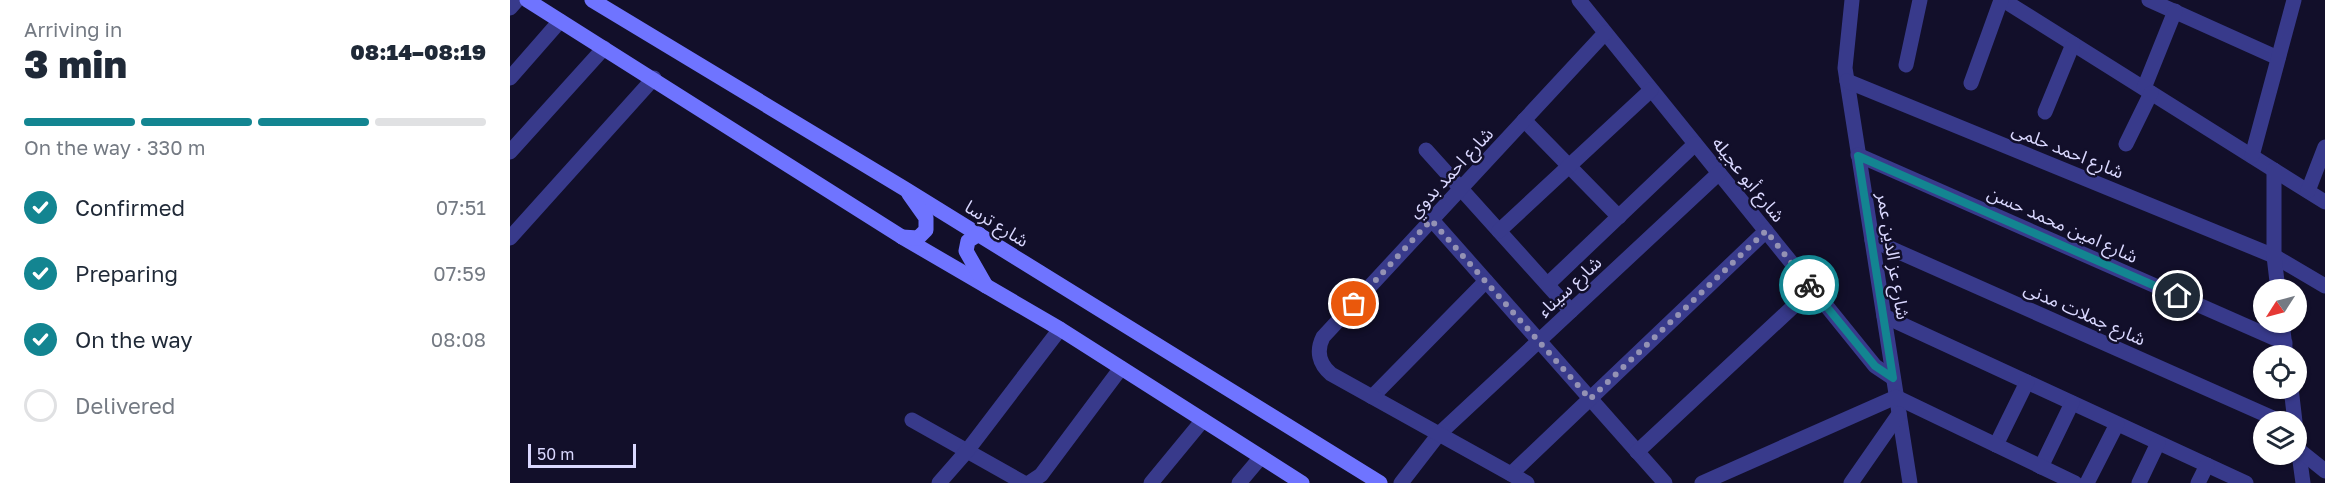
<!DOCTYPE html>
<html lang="en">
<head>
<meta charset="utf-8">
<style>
	body { margin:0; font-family:"Golos Text","Noto Sans Arabic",sans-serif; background:#f2f2f3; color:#1f2937; height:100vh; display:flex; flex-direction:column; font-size:22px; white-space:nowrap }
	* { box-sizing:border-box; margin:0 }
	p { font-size:20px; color:#747a83 }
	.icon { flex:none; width:33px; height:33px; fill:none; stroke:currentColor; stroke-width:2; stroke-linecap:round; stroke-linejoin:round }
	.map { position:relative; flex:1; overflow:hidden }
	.sheet { display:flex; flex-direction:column; background:#fff; width:510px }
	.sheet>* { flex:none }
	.needle { width:39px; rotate:234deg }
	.controls { position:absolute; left:1743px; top:279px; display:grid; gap:12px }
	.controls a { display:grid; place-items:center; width:54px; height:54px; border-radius:50%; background:#fff; box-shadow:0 2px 4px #0004; font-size:30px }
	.scale { position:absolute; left:18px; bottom:15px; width:108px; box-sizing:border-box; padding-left:6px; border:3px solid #dad8ff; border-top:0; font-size:16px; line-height:21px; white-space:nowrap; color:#dad8ff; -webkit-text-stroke:4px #120f2a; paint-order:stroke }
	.pin { position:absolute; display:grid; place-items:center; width:51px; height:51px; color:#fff; margin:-26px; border:3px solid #fff; border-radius:50%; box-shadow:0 2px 6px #0007 }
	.courier { position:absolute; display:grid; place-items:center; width:60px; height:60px; margin:-30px; border:4px solid #138591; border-radius:50%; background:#fff; color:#222; box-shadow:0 2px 8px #0007 }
	.head em { font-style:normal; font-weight:800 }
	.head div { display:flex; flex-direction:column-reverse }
	.head { display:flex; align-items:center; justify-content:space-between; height:102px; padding:0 24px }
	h1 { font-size:39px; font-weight:800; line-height:45px }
	.bar { display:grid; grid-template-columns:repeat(4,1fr); gap:9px 6px; align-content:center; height:72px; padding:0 24px }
	.bar i { height:8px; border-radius:4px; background:#e0e1e3 }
	.bar .current { background:#138591 }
	.bar p { grid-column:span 4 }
	ol { padding:0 24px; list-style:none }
	li { display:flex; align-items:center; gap:18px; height:66px }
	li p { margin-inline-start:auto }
	li .icon { padding:6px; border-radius:50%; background:#138591; color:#fff; stroke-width:4 }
	li:last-child { color:#747a83 }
	li i { width:33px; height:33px; border:3px solid #e0e1e3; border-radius:50% }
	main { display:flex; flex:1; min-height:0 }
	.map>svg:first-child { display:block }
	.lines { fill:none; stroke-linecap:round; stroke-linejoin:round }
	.street { stroke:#383a8b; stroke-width:15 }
	.secondary { stroke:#6f74ff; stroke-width:15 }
	.done { stroke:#9492b4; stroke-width:6; stroke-dasharray:0 10.8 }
	.route { stroke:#138591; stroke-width:8 }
	.labels { text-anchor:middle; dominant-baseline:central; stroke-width:5; stroke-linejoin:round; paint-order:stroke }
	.street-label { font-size:18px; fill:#dad8ff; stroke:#120f2a }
</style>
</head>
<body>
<main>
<section class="sheet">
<div class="head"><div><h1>3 min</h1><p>Arriving in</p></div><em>08:14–08:19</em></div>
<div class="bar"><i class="current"></i><i class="current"></i><i class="current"></i><i></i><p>On the way · 330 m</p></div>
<ol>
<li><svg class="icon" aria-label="check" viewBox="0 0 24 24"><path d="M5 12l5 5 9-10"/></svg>Confirmed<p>07:51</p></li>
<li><svg class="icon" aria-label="check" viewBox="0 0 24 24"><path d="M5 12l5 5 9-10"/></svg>Preparing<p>07:59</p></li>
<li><svg class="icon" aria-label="check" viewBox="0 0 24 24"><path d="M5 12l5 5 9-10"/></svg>On the way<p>08:08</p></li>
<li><i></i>Delivered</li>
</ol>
</section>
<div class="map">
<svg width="1815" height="483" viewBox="0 0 1815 483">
	<rect width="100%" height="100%" fill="#120f2a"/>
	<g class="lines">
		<g class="street">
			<path d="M1069,0l296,366 18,12"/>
			<path d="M1342,0l-7,68 65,415"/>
			<path d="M1493,0l322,202"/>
			<path d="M1639,0l129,58"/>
			<path d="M0,8l7,-8"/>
			<path d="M1396,65l14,-65"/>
			<path d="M0,78l50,-57"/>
			<path d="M1337,81l427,175 51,30"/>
			<path d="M1461,83l30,-83"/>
			<path d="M1634,88l31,-77"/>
			<path d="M1535,112l28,-68"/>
			<path d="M1014,120l95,97"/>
			<path d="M1616,144l25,-51"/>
			<path d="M916,150l145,161"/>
			<path d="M0,152l94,-104"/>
			<path d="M1348,155l427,188"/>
			<path d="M1742,156l42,-156"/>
			<path d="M1764,170v86l4,34"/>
			<path d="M1798,191l17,-44"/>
			<path d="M922,220l233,263"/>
			<path d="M989,231l152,-141"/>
			<path d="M0,238l144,-160"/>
			<path d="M1362,240l410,182"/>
			<path d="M1038,284l147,-140"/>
			<path d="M1374,316l362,167"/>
			<path d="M1772,322l4,34"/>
			<path d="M1781,388l4,34"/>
			<path d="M862,397l114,-116"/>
			<path d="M402,420l112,63"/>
			<path d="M1786,432l7,51"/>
			<path d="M1486,445l31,-63"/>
			<path d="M1789,450l26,21"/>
			<path d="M1127,452l175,-163"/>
			<path d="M1531,467l31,-64"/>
			<path d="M1001,474l255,-243"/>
			<path d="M429,483l28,-32 93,-122"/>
			<path d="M519,483l12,-8 80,-107"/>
			<path d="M641,483l52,-63"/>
			<path d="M729,483l22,-26"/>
			<path d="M891,483l38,-49 280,-261"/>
			<path d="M1017,483l-196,-109c-12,-10 -15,-23 -8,-37l282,-304"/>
			<path d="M1192,483l194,-86 179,86"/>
			<path d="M1341,483l48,-69"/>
			<path d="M1577,483l30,-59"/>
			<path d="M1629,483l19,-40"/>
			<path d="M1688,483l9,-18"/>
		</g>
		<g class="secondary">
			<path d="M17,0l375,237 158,92 242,154"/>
			<path d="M82,0l313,189 475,294"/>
			<path d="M469,234l-11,7 -2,10 20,35"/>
			<path d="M392,237l16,1 8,-8v-12l-17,-24"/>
		</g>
	</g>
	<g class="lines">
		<path class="done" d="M844,304l77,-84 159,179 176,-168 43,54"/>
		<path class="route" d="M1299,285l66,81 18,12 -35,-222 320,140"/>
	</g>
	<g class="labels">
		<g class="street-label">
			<text transform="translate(1558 150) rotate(22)">شارع احمد حلمى</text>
			<text transform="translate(940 172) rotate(-47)">شارع احمد بدوي</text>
			<text transform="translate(1239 179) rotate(51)">شارع أبو عجيله</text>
			<text transform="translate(487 223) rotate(32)">شارع ترسا</text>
			<text transform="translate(1553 224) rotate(24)">شارع امين محمد حسن</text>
			<text transform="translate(1384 256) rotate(81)">شارع عز الدين عمر</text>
			<text transform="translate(1059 286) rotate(-43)">شارع سيناء</text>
			<text transform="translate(1575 313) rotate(24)">شارع جملات مدنى</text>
		</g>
	</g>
</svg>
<div class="controls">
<a><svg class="needle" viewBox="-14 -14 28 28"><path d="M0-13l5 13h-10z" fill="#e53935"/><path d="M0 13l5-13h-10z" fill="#747a83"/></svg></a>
<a><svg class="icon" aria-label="locate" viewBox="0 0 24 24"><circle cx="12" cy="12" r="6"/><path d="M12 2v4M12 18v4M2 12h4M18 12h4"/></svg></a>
<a><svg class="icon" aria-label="layers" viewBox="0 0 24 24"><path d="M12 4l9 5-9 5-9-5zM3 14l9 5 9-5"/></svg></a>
</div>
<div class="scale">50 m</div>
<div class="pin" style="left:844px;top:304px;background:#ea580c"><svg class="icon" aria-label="bag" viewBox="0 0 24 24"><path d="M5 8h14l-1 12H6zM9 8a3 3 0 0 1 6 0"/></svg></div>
<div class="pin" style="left:1668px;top:296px;background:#1f2937"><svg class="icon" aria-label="home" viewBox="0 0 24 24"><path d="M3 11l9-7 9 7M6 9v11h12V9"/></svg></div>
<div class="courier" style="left:1299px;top:285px"><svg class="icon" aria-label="bike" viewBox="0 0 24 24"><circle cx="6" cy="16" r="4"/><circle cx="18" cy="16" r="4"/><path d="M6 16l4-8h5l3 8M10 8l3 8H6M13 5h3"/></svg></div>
</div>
</main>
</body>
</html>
